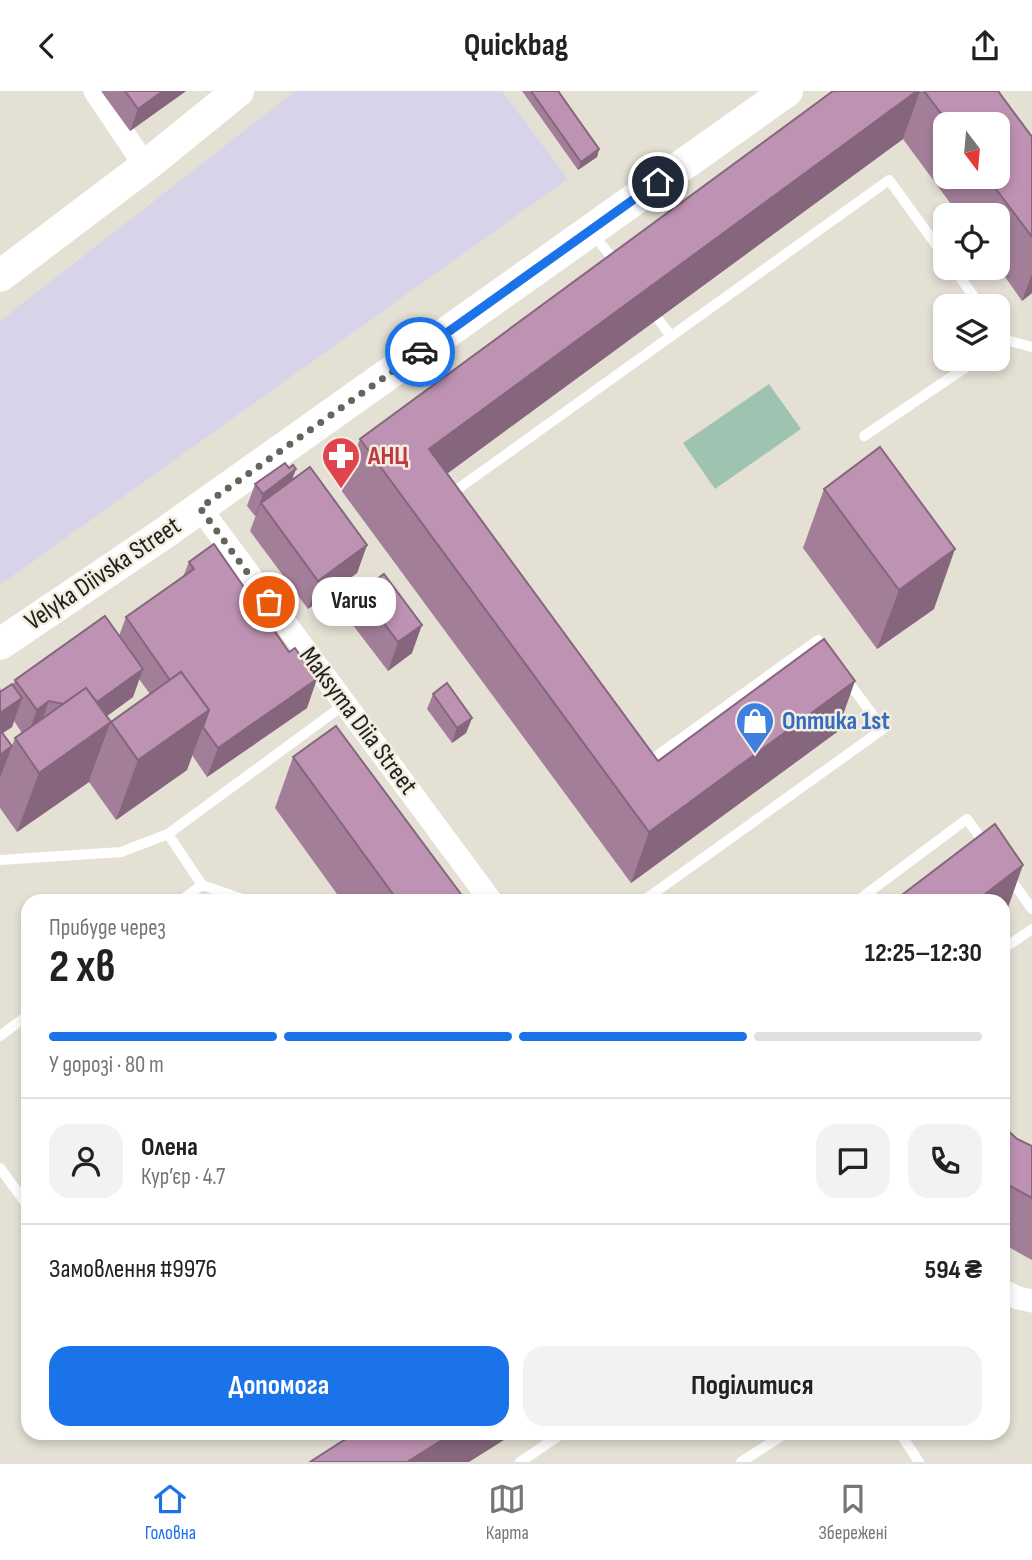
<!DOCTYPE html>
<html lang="uk">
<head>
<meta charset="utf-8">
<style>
	body { margin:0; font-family:"Sofia Sans Condensed",sans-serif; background:#f2f2f2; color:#222; height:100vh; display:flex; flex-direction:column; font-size:26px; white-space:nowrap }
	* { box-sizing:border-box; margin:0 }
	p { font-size:23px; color:#767676 }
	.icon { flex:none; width:38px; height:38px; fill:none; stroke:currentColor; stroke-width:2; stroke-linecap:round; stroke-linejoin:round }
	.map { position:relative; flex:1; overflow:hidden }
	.panel { position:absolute; left:21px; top:803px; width:989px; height:546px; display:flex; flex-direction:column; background:#fff; border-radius:21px; box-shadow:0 4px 10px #0003 }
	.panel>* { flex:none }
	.needle { width:46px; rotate:164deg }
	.tools { position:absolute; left:933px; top:21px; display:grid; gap:14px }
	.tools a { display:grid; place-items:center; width:77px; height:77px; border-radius:14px; background:#fff; box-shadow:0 4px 10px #0003; font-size:35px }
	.pin { position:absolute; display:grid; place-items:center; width:60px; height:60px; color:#fff; margin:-30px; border:4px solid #fff; border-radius:50%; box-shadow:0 2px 7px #0007 }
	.courier { position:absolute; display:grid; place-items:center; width:70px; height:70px; margin:-35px; border:5px solid #1a73e8; border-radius:50%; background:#fff; color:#222; box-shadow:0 2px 9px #0007 }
	.bubble { position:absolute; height:49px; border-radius:21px; background:#fff; box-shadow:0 4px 10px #0003; font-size:23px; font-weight:700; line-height:49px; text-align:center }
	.overview em { font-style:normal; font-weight:700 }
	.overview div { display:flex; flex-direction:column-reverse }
	.overview { display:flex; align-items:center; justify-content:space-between; height:119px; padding:0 28px }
	h1 { font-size:46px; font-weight:700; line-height:52px }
	.bar { display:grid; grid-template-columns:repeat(4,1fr); gap:10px 7px; align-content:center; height:84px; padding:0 28px }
	.bar i { height:9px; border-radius:5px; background:#e0e0e0 }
	.bar .current { background:#1a73e8 }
	.bar p { grid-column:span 4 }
	.line { display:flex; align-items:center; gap:18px; padding:0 28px; border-top:2px solid #e0e0e0 }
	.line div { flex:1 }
	.round { display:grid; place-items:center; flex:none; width:74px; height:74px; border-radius:21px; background:#f2f2f2 }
	.action { display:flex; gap:14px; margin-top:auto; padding:14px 28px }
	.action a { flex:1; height:80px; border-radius:21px; background:#1a73e8; color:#fff; font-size:28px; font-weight:700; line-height:80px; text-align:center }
	.action a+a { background:#f2f2f2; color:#222 }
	header { display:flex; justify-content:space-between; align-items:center; height:91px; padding:0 28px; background:#fff; font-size:32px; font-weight:700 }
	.menu { display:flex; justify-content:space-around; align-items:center; height:98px; border-top:2px solid #e0e0e0; background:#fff; font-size:19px; color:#767676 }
	.menu a { display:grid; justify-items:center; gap:4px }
	.menu .current { color:#1a73e8 }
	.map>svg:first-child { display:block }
	.commercial { fill:#d7d3e9 }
	.green { fill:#9ec3b1 }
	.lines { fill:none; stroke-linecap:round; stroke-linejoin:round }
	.service { stroke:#fff; stroke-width:10 }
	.minor { stroke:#fff; stroke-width:23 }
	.secondary { stroke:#fff; stroke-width:32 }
	.wall { fill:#a37e99; fill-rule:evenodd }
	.shaded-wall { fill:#85667d }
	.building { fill:#be92b2; stroke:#85667d; stroke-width:2 }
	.done { stroke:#67645c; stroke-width:7; stroke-dasharray:0 12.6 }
	.route { stroke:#1a73e8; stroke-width:9 }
	.labels { text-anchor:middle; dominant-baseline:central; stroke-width:5; stroke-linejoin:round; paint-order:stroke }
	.health-label { font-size:26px; font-weight:bold; fill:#be3a42; stroke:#f2ede1; text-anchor:start }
	.street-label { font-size:26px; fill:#23211c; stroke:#f2ede1 }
	.shop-label { font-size:26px; font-weight:bold; fill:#366cbe; stroke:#f2ede1; text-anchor:start }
</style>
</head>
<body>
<header><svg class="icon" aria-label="back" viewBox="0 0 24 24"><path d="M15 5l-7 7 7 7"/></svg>Quickbag<svg class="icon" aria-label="share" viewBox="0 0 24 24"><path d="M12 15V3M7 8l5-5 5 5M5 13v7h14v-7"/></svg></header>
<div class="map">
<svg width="1032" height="1371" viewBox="0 0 1032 1371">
	<rect width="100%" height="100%" fill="#e5e0d4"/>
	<path class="commercial" d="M295,0h207l66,88 -568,406v-264z"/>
	<path class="green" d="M769,293l32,45 -86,60 -32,-46z"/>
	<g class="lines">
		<g class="service">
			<path d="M593,143l25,31"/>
			<path d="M953,177l28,38"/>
			<path d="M658,228l13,17"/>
			<path d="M998,238l8,11 26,7"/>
			<path d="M864,345l114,-77"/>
			<path d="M448,405l441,-316 56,77"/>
			<path d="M644,674l174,-125 9,11"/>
			<path d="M168,743l34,51"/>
			<path d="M0,769l121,-8 47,-18 177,-130"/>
			<path d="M1009,786l23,32"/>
			<path d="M180,810l22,-16 46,16"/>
			<path d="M643,810l240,-172 -39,-53"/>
			<path d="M857,810l110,-82 20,28"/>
			<path d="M1003,858l29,-20"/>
			<path d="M0,945l28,-21"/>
			<path d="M0,1077l28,38"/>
			<path d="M900,1342l19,29"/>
			<path d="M520,1371l43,-29"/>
			<path d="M741,1371l45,-29"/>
		</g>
		<g class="minor">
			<path d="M95,0l43,64 10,9"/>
			<path d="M200,417l291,393"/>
			<path d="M1003,1200l15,7 14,3"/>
		</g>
		<g class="secondary">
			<path d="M0,185l148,-112 90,-73"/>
			<path d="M0,553l163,-110 624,-443"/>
		</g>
	</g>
	<g class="wall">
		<path d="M101,0h85l-56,40z"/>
		<path d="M522,0h36l41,58 -2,8 -19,13z"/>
		<path d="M833,0h165l34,46v156l-10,8 -24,-34v-52h-39l-56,-76 -457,335 212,287 179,-29 -206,151 -290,-393 19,-51zM945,33h53v53h-53z"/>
		<path d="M289,377l4,11 74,66 -10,28 -49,36 -58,-78 6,-16 -1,1 -8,-10 8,-22z"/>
		<path d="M824,398l110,120 -57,40 -74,-101z"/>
		<path d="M189,471l118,146 -100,69 -15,-22 -5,15 -71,50 -27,-38 22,-60 39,-28 -11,-15 -6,18 -26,19 -18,66 -72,50 -17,-24v-121l1,5 12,-7 2,-5 104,-44 7,-19 57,-40zM14,630l8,12 -7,5 -3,8 -10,-13 10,-6z"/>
		<path d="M360,500l52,62 -24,18 -39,-51z"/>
		<path d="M433,603l39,24 -6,15 -14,10 -25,-34z"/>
		<path d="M293,666l173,144h-124l-67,-93z"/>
		<path d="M1003,1035l14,13 15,7v114l-29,-16z"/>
	</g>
	<g class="shaded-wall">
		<path d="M163,0h23l-56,40 8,-22z"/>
		<path d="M917,0h3l-17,48 -493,362 19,-52z"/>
		<path d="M599,58l-2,8 -19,13 3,-8z"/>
		<path d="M1032,183v19l-10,8z"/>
		<path d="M296,378l-8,22 -27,12 -5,12 -1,1 8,-22z"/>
		<path d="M367,454l-10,28 -49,36 10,-28z"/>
		<path d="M955,458l-21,60 -57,40 22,-59z"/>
		<path d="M422,534l-10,28 -24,18 10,-29z"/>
		<path d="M143,578l-10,28 -66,48 10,-29z"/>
		<path d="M317,588l-10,29 -100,69 11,-29z"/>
		<path d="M855,590l-18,51 -206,151 18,-51z"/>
		<path d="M22,607l-10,29 -12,8v-22z"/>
		<path d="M49,610l-10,28 -13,10 11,-29z"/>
		<path d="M209,619l-22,60 -71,50 22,-60z"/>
		<path d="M472,627l-6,15 -14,10 5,-15z"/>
		<path d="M111,631l-22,60 -72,50 22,-59z"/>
		<path d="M12,655l-12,32v-23z"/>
		<path d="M1023,774l-18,51 -2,1v-16h-27z"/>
		<path d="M453,1342h62l-46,29h-62z"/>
	</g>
	<g class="building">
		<path d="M125,0h38l-25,18z"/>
		<path d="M531,0h27l41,58 -18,13z"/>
		<path d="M833,0h84l-488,358 229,312 166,-122 31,42 -206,151 -289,-393z"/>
		<path d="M924,0h74l34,46v100l-45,-60h11v-53h-49z"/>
		<path d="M880,356l75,102 -56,41 -75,-101z"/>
		<path d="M285,372l4,5 4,-3 3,4 -33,25 -8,-10z"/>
		<path d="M310,376l57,78 -49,36 -57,-78z"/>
		<path d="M214,453l75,108 6,-4 22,31 -99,69 -15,-21 6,-17 -28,-38 -11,8 -44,-63 68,-48 -5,-7z"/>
		<path d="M384,483l38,51 -24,17 -38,-51z"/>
		<path d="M105,525l38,53 -46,33 -11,-14 -23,16 -14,-3 -12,9 -22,-30z"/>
		<path d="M181,581l28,38 -71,50 -27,-38z"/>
		<path d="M447,592l25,35 -15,10 -24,-34z"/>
		<path d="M12,593l10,14 -22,15v-21z"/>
		<path d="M86,597l25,34 -72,51 -24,-35z"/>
		<path d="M336,635l130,175h-68l-105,-144z"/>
		<path d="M0,639l12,16 -12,9z"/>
		<path d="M995,733l28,41 -47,36h-82z"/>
		<path d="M1003,1035l14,13 15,7v52l-29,-16z"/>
		<path d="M355,1342h98l-46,29h-97z"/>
	</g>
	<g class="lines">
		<path class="done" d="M269,511l-69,-94 220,-156"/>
		<path class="route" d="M420,261l238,-170"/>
	</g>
	<defs>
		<symbol id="pharmacy-pin" viewBox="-11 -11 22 30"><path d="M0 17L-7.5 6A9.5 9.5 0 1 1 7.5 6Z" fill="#e0444e" stroke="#f2ede1"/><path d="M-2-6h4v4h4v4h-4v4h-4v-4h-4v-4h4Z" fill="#fff"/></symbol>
		<symbol id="shop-pin" viewBox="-11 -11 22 30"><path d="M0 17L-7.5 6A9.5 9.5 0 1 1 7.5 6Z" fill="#3f7fe0" stroke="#f2ede1"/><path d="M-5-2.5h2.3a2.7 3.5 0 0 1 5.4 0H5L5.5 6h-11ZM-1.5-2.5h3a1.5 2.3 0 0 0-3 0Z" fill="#fff"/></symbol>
	</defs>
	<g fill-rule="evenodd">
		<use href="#pharmacy-pin" x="319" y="343" width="44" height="60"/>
		<use href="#shop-pin" x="733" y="608" width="44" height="60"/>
	</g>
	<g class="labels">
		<g class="health-label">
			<text x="368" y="365">АНЦ</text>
		</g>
		<g class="street-label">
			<text transform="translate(103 483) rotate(-34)">Velyka Diivska Street</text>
			<text transform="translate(358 630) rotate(53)">Maksyma Diia Street</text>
		</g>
		<g class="shop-label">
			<text x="782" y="630">Оптика 1st</text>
		</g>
	</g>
</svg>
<div class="tools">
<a><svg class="needle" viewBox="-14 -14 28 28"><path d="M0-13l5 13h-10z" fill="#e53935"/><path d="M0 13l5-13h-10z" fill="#767676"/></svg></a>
<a><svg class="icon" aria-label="locate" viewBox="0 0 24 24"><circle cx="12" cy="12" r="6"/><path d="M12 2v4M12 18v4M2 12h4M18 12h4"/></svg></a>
<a><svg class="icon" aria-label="layers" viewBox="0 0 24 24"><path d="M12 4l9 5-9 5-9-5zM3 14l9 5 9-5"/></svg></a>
</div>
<div class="pin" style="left:269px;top:511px;background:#ea580c"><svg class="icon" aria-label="bag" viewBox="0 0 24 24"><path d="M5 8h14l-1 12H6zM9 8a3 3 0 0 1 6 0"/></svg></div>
<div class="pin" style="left:658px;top:91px;background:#1f2937"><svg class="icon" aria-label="home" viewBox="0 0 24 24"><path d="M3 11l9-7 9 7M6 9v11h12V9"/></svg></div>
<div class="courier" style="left:420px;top:261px"><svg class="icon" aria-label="car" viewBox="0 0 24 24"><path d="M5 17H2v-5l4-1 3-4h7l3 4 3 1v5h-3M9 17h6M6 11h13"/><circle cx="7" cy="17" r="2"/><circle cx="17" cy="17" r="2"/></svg></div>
<div class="bubble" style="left:312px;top:486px;width:84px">Varus</div>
<section class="panel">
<div class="overview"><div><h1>2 хв</h1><p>Прибуде через</p></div><em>12:25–12:30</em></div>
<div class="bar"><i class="current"></i><i class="current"></i><i class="current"></i><i></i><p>У дорозі · 80 m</p></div>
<div class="line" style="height:126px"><a class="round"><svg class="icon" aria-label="person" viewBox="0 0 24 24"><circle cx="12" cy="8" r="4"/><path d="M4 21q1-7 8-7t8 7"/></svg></a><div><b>Олена</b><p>Кур’єр · 4.7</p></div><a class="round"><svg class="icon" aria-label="chat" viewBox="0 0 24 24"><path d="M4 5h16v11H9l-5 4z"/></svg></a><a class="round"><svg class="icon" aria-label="phone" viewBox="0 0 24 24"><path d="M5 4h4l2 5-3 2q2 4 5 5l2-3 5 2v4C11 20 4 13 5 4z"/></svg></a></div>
<div class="line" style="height:91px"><div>Замовлення #9976</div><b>594 ₴</b></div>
<div class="action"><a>Допомога</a><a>Поділитися</a></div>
</section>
</div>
<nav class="menu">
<a class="current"><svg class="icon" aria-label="home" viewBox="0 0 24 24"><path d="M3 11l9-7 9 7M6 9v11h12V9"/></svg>Головна</a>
<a><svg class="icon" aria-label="map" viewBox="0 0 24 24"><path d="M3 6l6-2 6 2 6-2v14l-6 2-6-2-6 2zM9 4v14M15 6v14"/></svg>Карта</a>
<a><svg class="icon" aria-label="saved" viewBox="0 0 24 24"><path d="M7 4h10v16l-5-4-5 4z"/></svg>Збережені</a>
</nav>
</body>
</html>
